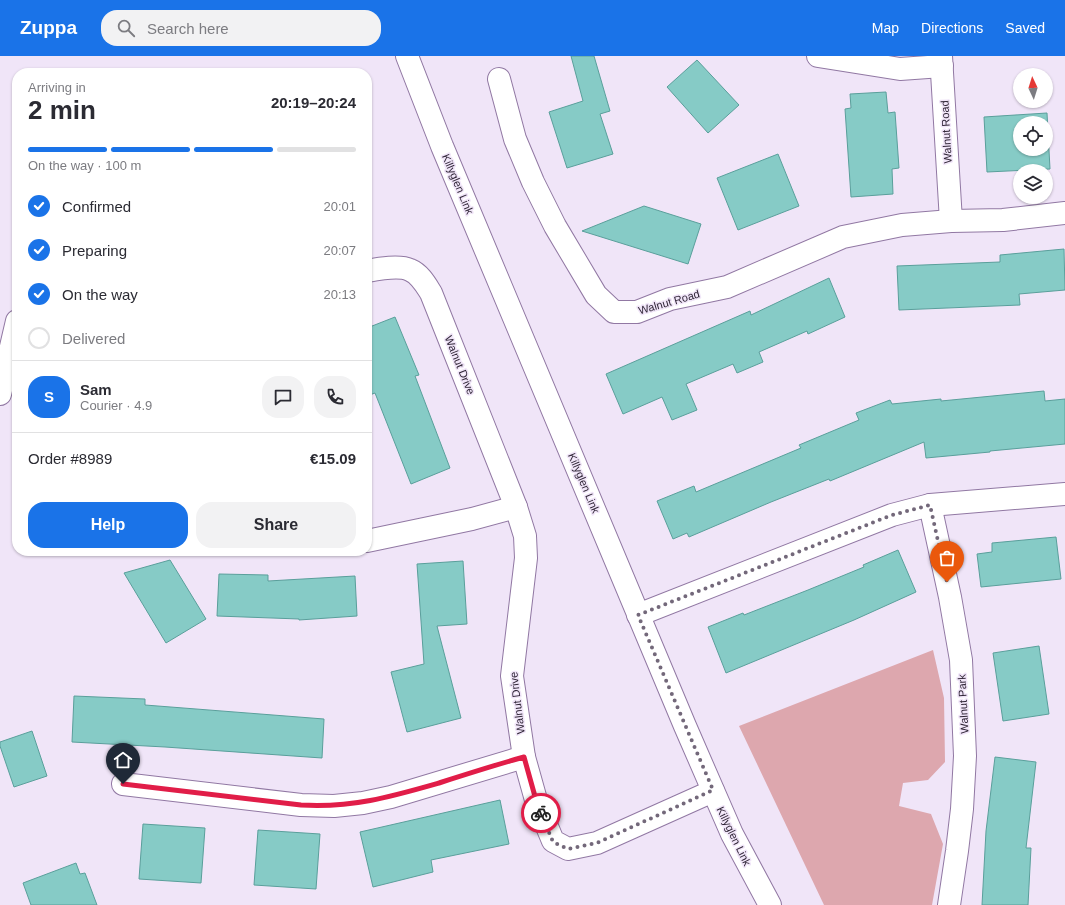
<!DOCTYPE html>
<html lang="en">
<head>
<meta charset="utf-8">
<style>
	body { margin:0; font-family:Arial,sans-serif; background:#f2f2f3; color:#2b2b33; height:100vh; display:flex; flex-direction:column; font-size:15px; white-space:nowrap }
	* { box-sizing:border-box; margin:0 }
	p { font-size:13px; color:#7c7c81 }
	.icon { flex:none; width:22px; height:22px; fill:none; stroke:currentColor; stroke-width:2; stroke-linecap:round; stroke-linejoin:round }
	.map { position:relative; flex:1; overflow:hidden }
	.side { position:absolute; left:12px; top:12px; width:360px; height:488px; display:flex; flex-direction:column; background:#fff; border-radius:16px; box-shadow:0 1px 3px #0004 }
	.side>* { flex:none }
	.needle { width:26px; rotate:356deg }
	.controls { position:absolute; left:1013px; top:12px; display:grid; gap:8px }
	.controls a { display:grid; place-items:center; width:40px; height:40px; border-radius:50%; background:#fff; box-shadow:0 1px 3px #0004; font-size:20px }
	.pin { position:absolute; display:grid; place-items:center; width:34px; height:34px; color:#fff; margin:-41px -17px; border-radius:50% 50% 50% 0; rotate:-45deg; box-shadow:0 0 4px #0007 }
	.pin .icon { rotate:45deg }
	.courier { position:absolute; display:grid; place-items:center; width:40px; height:40px; margin:-20px; border:3px solid #e11d48; border-radius:50%; background:#fff; color:#222; box-shadow:0 1px 5px #0007 }
	.summary em { font-style:normal; font-weight:800 }
	.summary div { display:flex; flex-direction:column-reverse }
	.summary { display:flex; align-items:center; justify-content:space-between; height:68px; padding:0 16px }
	h1 { font-size:26px; font-weight:800; line-height:30px }
	.bar { display:grid; grid-template-columns:repeat(4,1fr); gap:6px 4px; align-content:center; height:48px; padding:0 16px }
	.bar i { height:5px; border-radius:3px; background:#e1e1e2 }
	.bar .selected { background:#1a73e8 }
	.bar p { grid-column:span 4 }
	.line { display:flex; align-items:center; gap:10px; padding:0 16px; border-top:1px solid #e1e1e2 }
	.line div { flex:1 }
	.round { display:grid; place-items:center; flex:none; width:42px; height:42px; border-radius:16px; background:#f2f2f3 }
	ol { padding:0 16px; list-style:none }
	li { display:flex; align-items:center; gap:12px; height:44px }
	li p { margin-inline-start:auto }
	li .icon { padding:4px; border-radius:50%; background:#1a73e8; color:#fff; stroke-width:4 }
	li:last-child { color:#7c7c81 }
	li i { width:22px; height:22px; border:2px solid #e1e1e2; border-radius:50% }
	.primary-button { display:flex; gap:8px; margin-top:auto; padding:8px 16px }
	.primary-button a { flex:1; height:46px; border-radius:16px; background:#1a73e8; color:#fff; font-size:16px; font-weight:800; line-height:46px; text-align:center }
	.primary-button a+a { background:#f2f2f3; color:#2b2b33 }
	header { display:flex; align-items:center; gap:24px; box-sizing:border-box; height:56px; padding:0 20px; background:#1a73e8; color:#fff }
	header strong { font-size:19px }
	nav { display:flex; gap:22px; margin-inline-start:auto; font-size:14px }
	.search { width:280px; height:36px; background:#f2f2f3; display:flex; align-items:center; gap:10px; box-sizing:border-box; padding:0 14px; border-radius:16px; color:#7c7c81; font-size:15px }
	.map>svg:first-child { display:block }
	.green { fill:#dda7ae }
	.building { fill:#86cbc6; stroke:#5a9f9b; fill-rule:evenodd }
	.lines { fill:none; stroke-linecap:round; stroke-linejoin:round }
	.minor-casing { stroke:#9178a3; stroke-width:24 }
	.minor { stroke:#fff; stroke-width:22 }
	.done { stroke:#73687a; stroke-width:4; stroke-dasharray:0 7.2 }
	.route { stroke:#e11d48; stroke-width:5 }
	.labels { text-anchor:middle; dominant-baseline:central; stroke-width:3; stroke-linejoin:round; paint-order:stroke }
	.street-label { font-size:11px; fill:#2f2536; stroke:#f0e5f8 }
</style>
</head>
<body>
<header>
<strong>Zuppa</strong>
<div class="search"><svg class="icon" aria-label="search" viewBox="0 0 24 24"><circle cx="10" cy="10" r="6"/><path d="M15 15l6 6"/></svg>Search here</div>
<nav><a>Map</a><a>Directions</a><a>Saved</a></nav>
</header>
<div class="map">
<svg width="1065" height="849" viewBox="0 0 1065 849">
	<rect width="100%" height="100%" fill="#f0e5f8"/>
	<path class="green" d="M933,594l11,48 1,64 -17,18 -25,3 -4,23 32,8 12,30 -11,61h-108l-85,-179z"/>
	<g class="building">
		<path d="M571,0h23l16,55 -10,3 13,40 -46,14 -18,-56 34,-11z"/>
		<path d="M697,4l42,45 -31,28 -41,-46z"/>
		<path d="M886,36l2,21 7,-1 4,56 -7,1 1,25 -42,3 -6,-88 6,-1 -1,-14z"/>
		<path d="M1047,57l3,56 -63,3 -3,-55zM1020,67h26v26h-26z"/>
		<path d="M778,98l21,52 -61,24 -21,-52z"/>
		<path d="M644,150l57,18 -13,40 -106,-33z"/>
		<path d="M1064,193l1,41 -46,4 1,11 -121,5 -2,-44 103,-4v-7z"/>
		<path d="M829,222l16,39 -37,17 -1,-3 -48,21 4,10 -26,11 -4,-9 -47,20 11,26 -25,10 -10,-23 -39,17 -17,-40 144,-63 1,4z"/>
		<path d="M395,261l24,58 -4,1 35,92 -39,16 -36,-91 -8,3v-68z"/>
		<path d="M1044,335l1,10 20,-2v45l-75,7v1l-64,6 -2,-16 -94,39 -1,-2 -58,23 -82,35 -2,-4 -14,6 -16,-38 37,-15 2,6 105,-44 -2,-3 60,-25 -3,-7 34,-13 2,4 49,-5v2z"/>
		<path d="M1056,481l5,42 -80,8 -4,-33 15,-2v-9z"/>
		<path d="M898,494l18,42 -62,28 -128,53 -18,-46 35,-14 1,2 64,-25 56,-23 -1,-2z"/>
		<path d="M170,504l36,59 -40,24 -42,-70z"/>
		<path d="M463,505l4,63 -30,2 24,92 -54,14 -16,-60 33,-8 -7,-100z"/>
		<path d="M219,518l49,1v6l87,-5 2,40 -58,4v-1l-82,-3z"/>
		<path d="M1039,590l10,68 -46,7 -10,-68z"/>
		<path d="M74,640l71,3v6l179,14 -2,39 -157,-11 -93,-5z"/>
		<path d="M32,675l15,45 -33,11 -14,-41v-4z"/>
		<path d="M995,701l41,5 -10,86h5l-3,57h-46l4,-74z"/>
		<path d="M500,744l9,44 -78,16 2,12 -60,15 -13,-55z"/>
		<path d="M143,768l62,4 -4,55 -62,-4z"/>
		<path d="M258,774l62,4 -4,55 -62,-4z"/>
		<path d="M76,807l4,11 5,-1 12,32h-66l-8,-22z"/>
	</g>
	<g class="lines">
		<defs>
			<g id="minor">
				<path d="M407,0l35,90 243,580 47,108 38,71"/>
				<path d="M818,0l82,13 42,-3"/>
				<path d="M941,0l10,165"/>
				<path d="M499,23l16,60 18,43 22,44 41,69 18,17h23l33,-13 57,-12 116,-50 59,-12 49,-4 52,-1 62,-7"/>
				<path d="M367,215c11,-2 32,-6 43,-1 10,4 16,15 21,23l85,214 9,29 1,22 -14,118 12,81 12,43 17,41 15,8 29,-6 116,-52"/>
				<path d="M0,338l17,-73"/>
				<path d="M930,449l20,92 11,63 4,96 -3,53 -5,42 -8,54"/>
				<path d="M367,485l105,-22 44,-12"/>
				<path d="M638,559l254,-100 38,-10 135,-11"/>
				<path d="M123,728l178,21 33,1 29,-3 28,-6 133,-40"/>
			</g>
		</defs>
		<use href="#minor" class="minor-casing"/>
		<use href="#minor" class="minor"/>
	</g>
	<g class="lines">
		<path class="done" d="M541,757l12,29 15,7 29,-6 116,-53 -75,-175 254,-100 38,-10 17,77"/>
		<path class="route" d="M123,728l178,21c51,3 89,-8 138,-22 28,-9 56,-18 85,-26l12,43 5,13"/>
	</g>
	<g class="labels">
		<g class="street-label">
			<text transform="translate(946 76) rotate(-93)">Walnut Road</text>
			<text transform="translate(458 128) rotate(67)">Killyglen Link</text>
			<text transform="translate(669 246) rotate(-16)">Walnut Road</text>
			<text transform="translate(460 309) rotate(68)">Walnut Drive</text>
			<text transform="translate(584 427) rotate(67)">Killyglen Link</text>
			<text transform="translate(517 647) rotate(-97)">Walnut Drive</text>
			<text transform="translate(963 648) rotate(-93)">Walnut Park</text>
			<text transform="translate(734 780) rotate(64)">Killyglen Link</text>
		</g>
	</g>
</svg>
<div class="controls">
<a><svg class="needle" viewBox="-14 -14 28 28"><path d="M0-13l5 13h-10z" fill="#e53935"/><path d="M0 13l5-13h-10z" fill="#7c7c81"/></svg></a>
<a><svg class="icon" aria-label="locate" viewBox="0 0 24 24"><circle cx="12" cy="12" r="6"/><path d="M12 2v4M12 18v4M2 12h4M18 12h4"/></svg></a>
<a><svg class="icon" aria-label="layers" viewBox="0 0 24 24"><path d="M12 4l9 5-9 5-9-5zM3 14l9 5 9-5"/></svg></a>
</div>
<div class="pin" style="left:947px;top:526px;background:#ea580c"><svg class="icon" aria-label="bag" viewBox="0 0 24 24"><path d="M5 8h14l-1 12H6zM9 8a3 3 0 0 1 6 0"/></svg></div>
<div class="pin" style="left:123px;top:728px;background:#1f2937"><svg class="icon" aria-label="home" viewBox="0 0 24 24"><path d="M3 11l9-7 9 7M6 9v11h12V9"/></svg></div>
<div class="courier" style="left:541px;top:757px"><svg class="icon" aria-label="bike" viewBox="0 0 24 24"><circle cx="6" cy="16" r="4"/><circle cx="18" cy="16" r="4"/><path d="M6 16l4-8h5l3 8M10 8l3 8H6M13 5h3"/></svg></div>
<section class="side">
<div class="summary"><div><h1>2 min</h1><p>Arriving in</p></div><em>20:19–20:24</em></div>
<div class="bar"><i class="selected"></i><i class="selected"></i><i class="selected"></i><i></i><p>On the way · 100 m</p></div>
<ol>
<li><svg class="icon" aria-label="check" viewBox="0 0 24 24"><path d="M5 12l5 5 9-10"/></svg>Confirmed<p>20:01</p></li>
<li><svg class="icon" aria-label="check" viewBox="0 0 24 24"><path d="M5 12l5 5 9-10"/></svg>Preparing<p>20:07</p></li>
<li><svg class="icon" aria-label="check" viewBox="0 0 24 24"><path d="M5 12l5 5 9-10"/></svg>On the way<p>20:13</p></li>
<li><i></i>Delivered</li>
</ol>
<div class="line" style="height:72px"><b class="round" style="background:#1a73e8;color:#fff">S</b><div><b>Sam</b><p>Courier · 4.9</p></div><a class="round"><svg class="icon" aria-label="chat" viewBox="0 0 24 24"><path d="M4 5h16v11H9l-5 4z"/></svg></a><a class="round"><svg class="icon" aria-label="phone" viewBox="0 0 24 24"><path d="M5 4h4l2 5-3 2q2 4 5 5l2-3 5 2v4C11 20 4 13 5 4z"/></svg></a></div>
<div class="line" style="height:52px"><div>Order #8989</div><b>€15.09</b></div>
<div class="primary-button"><a>Help</a><a>Share</a></div>
</section>
</div>
</body>
</html>
